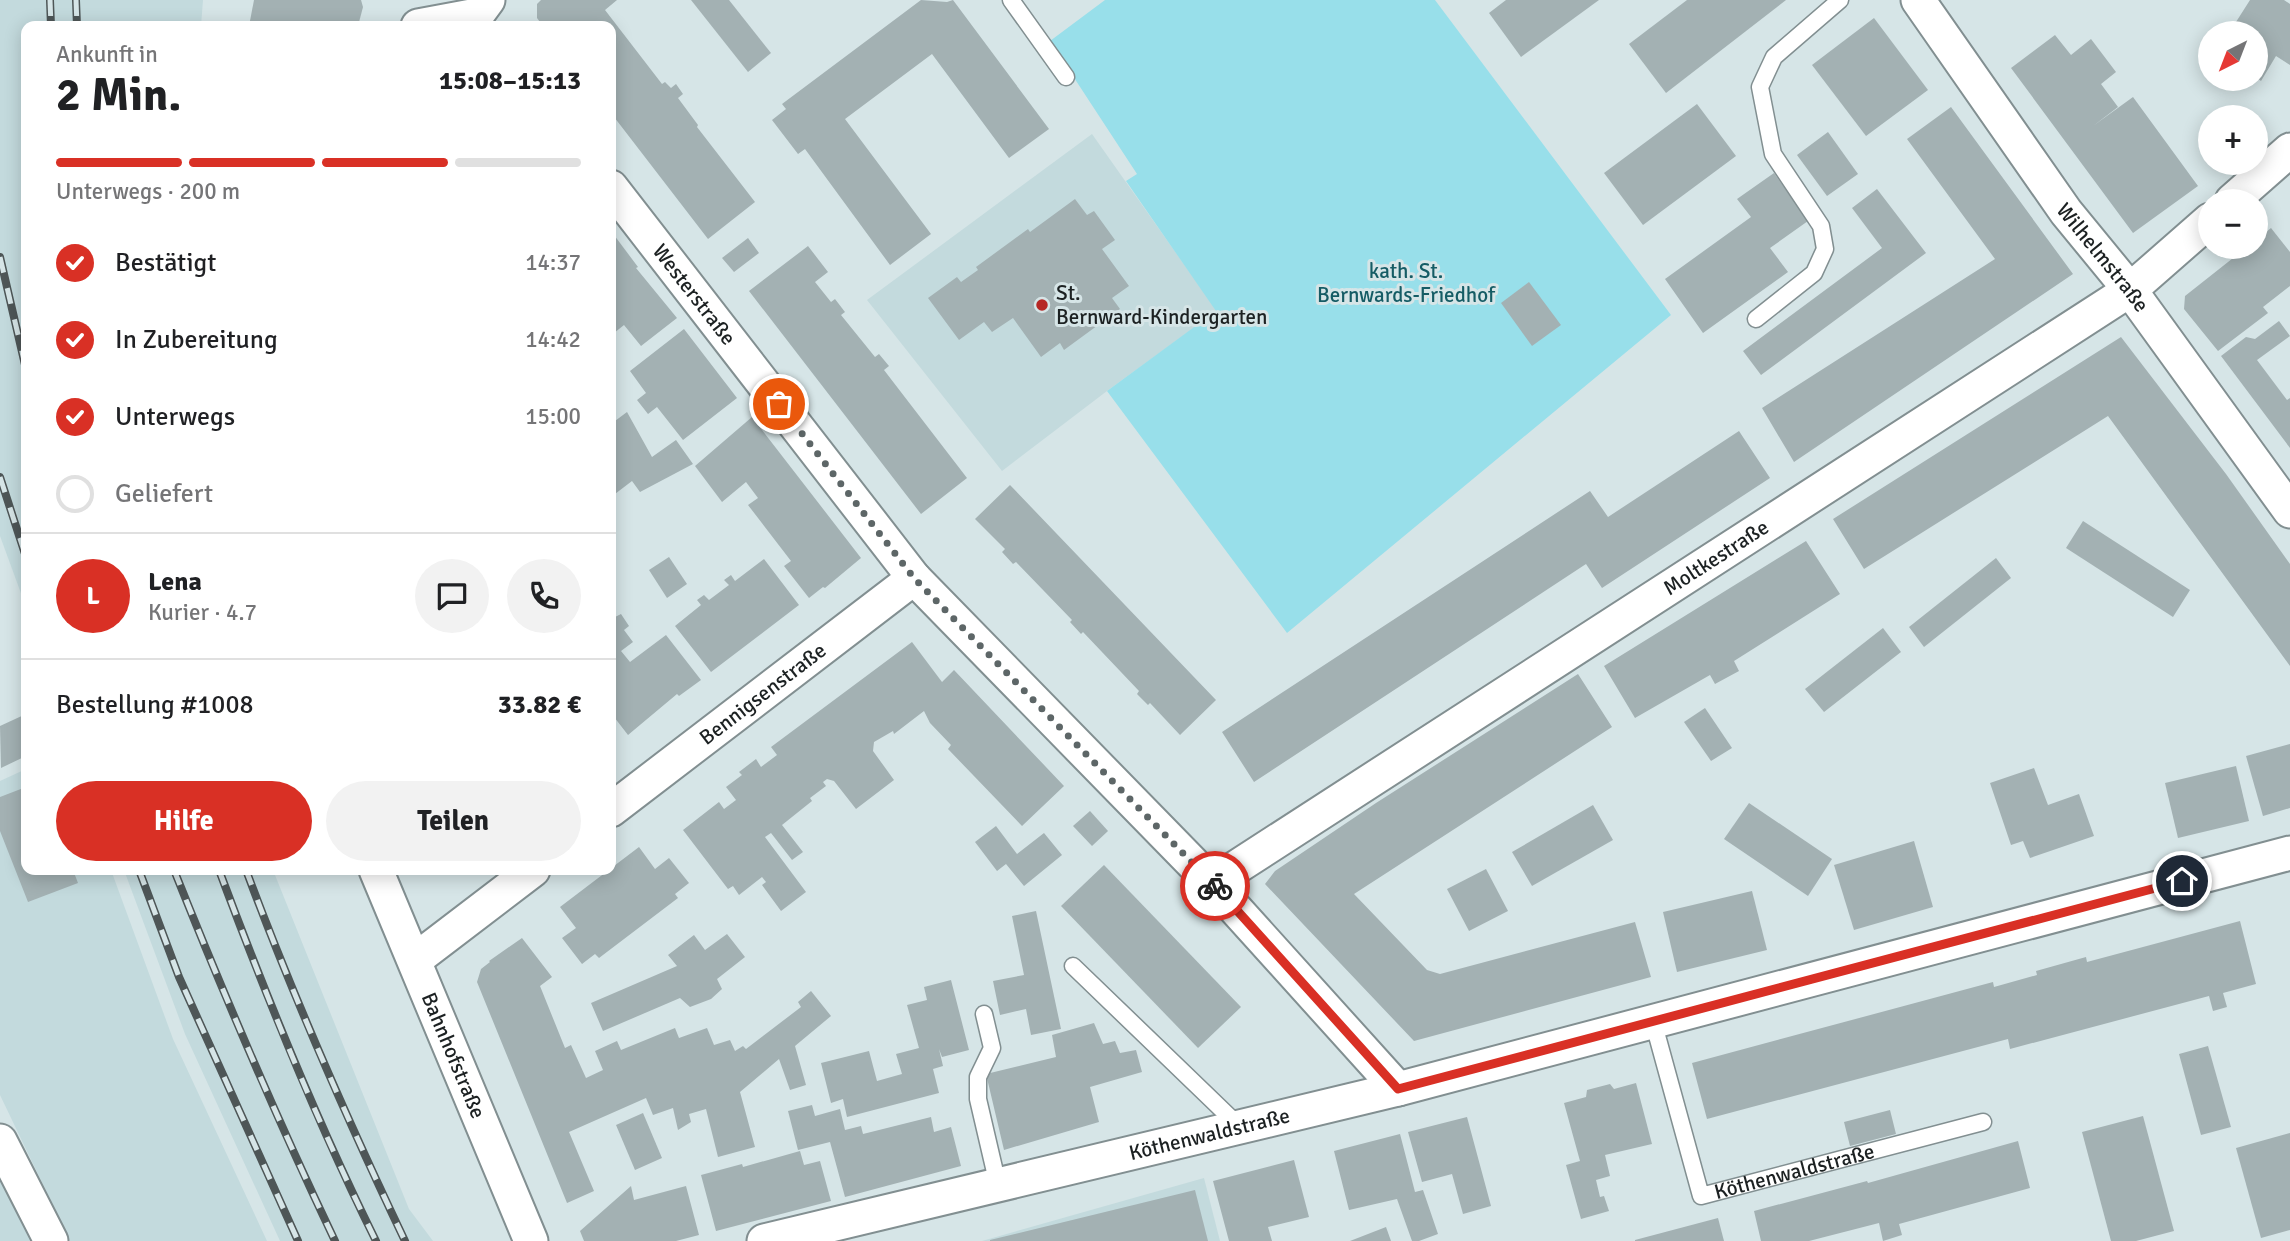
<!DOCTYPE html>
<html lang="de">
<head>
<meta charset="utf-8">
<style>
	body { margin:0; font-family:Signika,sans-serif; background:#f2f2f2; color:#202124; height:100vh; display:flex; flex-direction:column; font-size:26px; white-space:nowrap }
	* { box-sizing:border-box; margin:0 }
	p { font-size:23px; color:#757577 }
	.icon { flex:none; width:38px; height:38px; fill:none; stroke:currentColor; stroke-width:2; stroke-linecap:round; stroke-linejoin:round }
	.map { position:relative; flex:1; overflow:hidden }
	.panel { position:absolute; left:21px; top:21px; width:595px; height:854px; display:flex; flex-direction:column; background:#fff; border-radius:14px; box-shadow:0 4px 18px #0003 }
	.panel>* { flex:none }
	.needle { width:46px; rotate:222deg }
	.tools { position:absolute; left:2198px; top:21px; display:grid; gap:14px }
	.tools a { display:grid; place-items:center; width:70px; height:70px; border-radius:50%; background:#fff; box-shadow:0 4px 18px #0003; font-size:35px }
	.pin { position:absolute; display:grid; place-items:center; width:60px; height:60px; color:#fff; margin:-30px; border:4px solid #fff; border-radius:50%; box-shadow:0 2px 7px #0007 }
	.courier { position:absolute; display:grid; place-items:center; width:70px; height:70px; margin:-35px; border:5px solid #d93025; border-radius:50%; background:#fff; color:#222; box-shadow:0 2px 9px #0007 }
	.overview em { font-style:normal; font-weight:700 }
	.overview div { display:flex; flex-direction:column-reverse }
	.overview { display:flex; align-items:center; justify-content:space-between; height:119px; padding:0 35px }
	h1 { font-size:46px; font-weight:700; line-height:52px }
	.bar { display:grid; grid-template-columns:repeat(4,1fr); gap:10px 7px; align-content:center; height:84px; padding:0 35px }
	.bar i { height:9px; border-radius:5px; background:#e0e0e0 }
	.bar .active { background:#d93025 }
	.bar p { grid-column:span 4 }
	.line { display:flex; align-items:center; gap:18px; padding:0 35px; border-top:2px solid #e0e0e0 }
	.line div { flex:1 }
	.round { display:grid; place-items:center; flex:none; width:74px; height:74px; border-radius:37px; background:#f2f2f2 }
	ol { padding:0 35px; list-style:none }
	li { display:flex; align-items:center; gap:21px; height:77px }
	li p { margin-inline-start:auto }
	li .icon { padding:7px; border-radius:50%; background:#d93025; color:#fff; stroke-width:4 }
	li:last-child { color:#757577 }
	li i { width:38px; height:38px; border:4px solid #e0e0e0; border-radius:50% }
	.cta { display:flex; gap:14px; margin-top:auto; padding:14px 35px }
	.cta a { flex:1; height:80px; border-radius:42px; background:#d93025; color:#fff; font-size:28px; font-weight:700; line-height:80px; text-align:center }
	.cta a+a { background:#f2f2f2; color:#202124 }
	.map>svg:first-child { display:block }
	.built { fill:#c3dadd }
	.green { fill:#98dfea }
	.building { fill:#a3b1b3 }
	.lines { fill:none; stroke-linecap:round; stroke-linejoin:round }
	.lane-casing { stroke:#828f91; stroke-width:19 }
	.street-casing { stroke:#828f91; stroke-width:37 }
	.lane { stroke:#fff; stroke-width:16 }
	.street { stroke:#fff; stroke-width:33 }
	.rail-casing { stroke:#4e5657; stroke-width:8 }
	.rail { stroke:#d6e5e7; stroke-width:5; stroke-dasharray:16; stroke-linecap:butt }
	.done { stroke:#5d6667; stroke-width:7; stroke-dasharray:0 12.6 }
	.route { stroke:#d93025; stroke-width:9 }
	.poi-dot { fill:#b62724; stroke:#d6e5e7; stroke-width:2.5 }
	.labels { text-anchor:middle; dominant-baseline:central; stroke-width:6; stroke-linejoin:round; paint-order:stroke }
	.street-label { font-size:21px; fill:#1c2122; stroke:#d6e5e7 }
	.park-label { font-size:21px; fill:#155c65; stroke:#d6e5e7 }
	.poi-label { font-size:21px; fill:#1c2122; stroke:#d6e5e7; text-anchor:start }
</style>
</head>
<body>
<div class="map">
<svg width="2290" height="1241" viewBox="0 0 2290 1241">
	<rect width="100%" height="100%" fill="#d6e5e7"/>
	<g class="built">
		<path d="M0,0h203l-2,26h-175v581l-26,-71z"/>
		<path d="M1092,134l125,177 -110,80 -105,80 -135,-171z"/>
		<path d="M26,769v101h85l62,169 94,202h-197l-70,-146v-314z"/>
		<path d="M124,870h149l136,339 24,32h-153l-95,-207z"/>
		<path d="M0,1167l37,74h-37z"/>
		<path d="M1204,1178l16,63h-238z"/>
	</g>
	<path class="green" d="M1105,0h330l236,315 -384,318 -180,-242 109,-80 -90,-130 11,-7 -87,-133z"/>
	<g class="building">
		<path d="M254,0h107l2,7 -5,19h-109z"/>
		<path d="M541,0h76l-12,10 57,74 3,-2 6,6 5,-4 7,10 -5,4 20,27 -1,2 58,75 -47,37 -97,-126v-87h-68l-6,-8v-14z"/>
		<path d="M691,0h38l42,53 -23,19z"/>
		<path d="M921,0l26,2 6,-2 96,129 -40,29 -77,-104 -87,65 86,115 -41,31 -85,-116 -7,5 -26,-34 14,-11 -4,-5z"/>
		<path d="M1506,0h93l-78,57 -32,-44z"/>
		<path d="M1687,0h99l-120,93 -37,-49z"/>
		<path d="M2250,0h34l6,4v61l-14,-9 -15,25 -5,-4v-44h-27z"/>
		<path d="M1874,18l54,72 -62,46 -54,-71z"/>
		<path d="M2055,35l16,20 20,-16 25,33 -15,12 17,23 -25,19 40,-29 65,89 -65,47 -122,-165z"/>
		<path d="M1697,104l39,52 -93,69 -39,-52z"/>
		<path d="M1951,107l122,167 -279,188 -32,-54 233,-149 -88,-120z"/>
		<path d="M1828,132l30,42 -31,22 -30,-41z"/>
		<path d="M1774,173l34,48 -38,27 18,24 -85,61 -38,-54 86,-62 -14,-18z"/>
		<path d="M1877,189l49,64 -165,122 -18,-24 139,-103 -30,-40z"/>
		<path d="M1075,199l12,16 7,-4 21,29 -13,9 27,37 -17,12 8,11 -56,41 -4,-7 -19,14 -28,-39 -21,14 -8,-10 -25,18 -31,-42 29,-21 4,5 17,-12 -2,-3 52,-38 2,3z"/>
		<path d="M2271,228l19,24v34l-27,21 5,6 -50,38 -34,-42 1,-13 62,-49h9v-7z"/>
		<path d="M611,231l27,36 -2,1 41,50 -36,28 -17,-21 -10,8 -3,-4z"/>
		<path d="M748,238l11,15 -25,19 -12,-14z"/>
		<path d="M808,246l20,26 -13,10 16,20 4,-3 10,13 -4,3 34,42 4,-3 10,12 -5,4 83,108 -46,36 -172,-223z"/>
		<path d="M1529,282l32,43 -29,21 -31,-43z"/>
		<path d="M2279,321l11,15 -33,24 30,40 3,-2v50l-69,-92 25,-19 9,2z"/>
		<path d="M684,329l53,69 -54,42 -26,-33 -9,7 -11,-14 9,-7 -16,-22z"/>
		<path d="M2121,337l105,137 64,90v102l-182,-250 -244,153 -31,-50z"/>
		<path d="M627,412l25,45 24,-17 17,24 -53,28 -8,-11 -21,16v-73z"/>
		<path d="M752,417l109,141 -36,30 -2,-1 -14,11 -25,-32 7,-5 -43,-56 10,-7 -12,-16 -24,20 -27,-36z"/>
		<path d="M1739,431l31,47 -168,110 -16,-24 -332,218 -32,-50 368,-241 18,26z"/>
		<path d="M1010,485l206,215 -36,35 -30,-32 -2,2 -11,-11 2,-3 -56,-59 -2,2 -11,-12 2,-2 -56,-58 -3,2 -11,-12 3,-3 -30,-30z"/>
		<path d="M2083,521l107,69 -17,27 -107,-69z"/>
		<path d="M1806,541l34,53 -106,67 5,10 -24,13 -5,-9 -75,43 -31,-52z"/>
		<path d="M669,557l18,27 -20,14 -18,-28z"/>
		<path d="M1996,558l15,20 -87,69 -15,-20z"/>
		<path d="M764,559l35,46 -88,67 -36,-46 26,-21 -4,-5 7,-5 5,5 20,-15 -5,-5 7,-5 4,6z"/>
		<path d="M621,614l8,12 -5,4 9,12 -12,9 9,11 36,-27 35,45 -22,16 -2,-2 -49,41 -17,-22v-36l5,-4 -5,-7v-47z"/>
		<path d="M1883,628l18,24 -77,60 -19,-23z"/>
		<path d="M912,642l30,40 12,-12 110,116 -42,40 -74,-77 3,-4 -21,-22 -6,-12 -30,23 -1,-3 -19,11 -1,9 21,29 -38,29 -22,-28 -7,-2 -4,3 3,4 -16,12 2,3 -30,24 21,27 -11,8 -21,-27 -6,4 41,55 -25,19 -19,-26 4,-3 -4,-5 -23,18 -6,-9 -5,3 -45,-59 36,-28 5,7 12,-9 -10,-13 16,-12 -3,-3 17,-13 5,8 16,-12 -6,-8z"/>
		<path d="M1578,674l34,53 -258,167 73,76 13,4 195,-52 16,55 -237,64 -149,-157 10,-13 101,-68z"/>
		<path d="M1705,708l27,40 -21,13 -27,-39z"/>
		<path d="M26,714v42l-25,12 -1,-42z"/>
		<path d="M2290,744v64l-27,8 -17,-60z"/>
		<path d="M2236,766l13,55 -71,17 -13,-55z"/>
		<path d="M2034,768l14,37 31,-11 15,42 -64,22 -7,-17 -12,4 -21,-62z"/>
		<path d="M26,787v83h47l5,13 -50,19 -28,-71v-34z"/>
		<path d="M1749,803l83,56 -24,37 -84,-57z"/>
		<path d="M1593,805l20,35 -81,46 -20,-34z"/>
		<path d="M1090,811l18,20 -16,15 -19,-20z"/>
		<path d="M996,826l21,28 27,-21 18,22 -38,31 -18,-22 -9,7 -22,-29z"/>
		<path d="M1914,841l19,66 -79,23 -20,-65z"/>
		<path d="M639,847l16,22 14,-11 20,25 -14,11 3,4 -79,60 -4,-4 -13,10 -20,-26 14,-10 -16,-21z"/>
		<path d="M1104,865l137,142 -43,41 -137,-142z"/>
		<path d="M1486,869l22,42 -39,20 -22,-42z"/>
		<path d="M1752,891l15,59 -90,22 -14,-60z"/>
		<path d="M1036,911l25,118 -30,6 -5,-26 -26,6 -7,-34 31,-6 -12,-59z"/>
		<path d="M2240,921l16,63 -33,9 4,14 -14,4 -4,-15 -199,53 -2,-10 -301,80 -15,-56 301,-81 1,5 43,-12 -1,-4 50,-14 1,5z"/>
		<path d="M727,934l18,23 -28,22 5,10 -11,10 -21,8 -10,-9 -77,33 -12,-28 86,-37 -9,-11 26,-20 11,15z"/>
		<path d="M522,938l30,39 -12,9 25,62 6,-3 15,33 17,-8 -8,-19 22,-10 4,9 54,-22 4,10 28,-10 7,17 16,-5 5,11 8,-5 3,3 55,-42 -3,-5 13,-11 20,25 -36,30 11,39 -16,5 -11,-31 -39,33 15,55 -37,10 -12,-48 -17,5 2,8 -13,8 -5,-22 -20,7 -7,-17 -77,34 25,59 -27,12 -90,-221 4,-13 9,-7 -1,-1z"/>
		<path d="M951,980l18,70 -27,7 -3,-8 4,17 -10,3 6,24 -92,24 -4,-18 -12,4 -10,-40 48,-12 8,30 25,-7 -6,-20 23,-6 -12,-43 20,-5 -3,-13z"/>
		<path d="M1094,1023l9,21 12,-3 5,12 16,-3 6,22 -52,15 9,35 -95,28 -18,-76 70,-17 -4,-22z"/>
		<path d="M2208,1046l23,81 -30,8 -22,-81z"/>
		<path d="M1636,1083l16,61 -47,11 5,21 -14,4 4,17 4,-1 5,15 -28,8 -15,-54 14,-4 -16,-58 22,-6 1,-7 23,-6 4,5z"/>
		<path d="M812,1105l3,11 25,-7 5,21 16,-4 2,8 68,-17 3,15 17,-5 10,39 -116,31 -15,-55 -32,8 -10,-39z"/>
		<path d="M1890,1110l6,24 -46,12 -6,-24z"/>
		<path d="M643,1113l19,45 -27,12 -19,-45z"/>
		<path d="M2143,1116l31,115 -38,10h-25l-29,-109z"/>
		<path d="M1467,1117l24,89 -28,8 -11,-40 -30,8 -14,-50z"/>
		<path d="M2290,1133v97l-29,8 -25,-90z"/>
		<path d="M1400,1134l15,58 8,-2 15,44 -19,7h-7l-15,-42 -48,11 -15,-59z"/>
		<path d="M2018,1141l12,47 -131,36 3,11 -19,6 -4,-18 -70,18h-48l-7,-30 113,-30 1,2z"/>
		<path d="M800,1151l4,14 16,-4 11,40 -115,30 -15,-56 41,-11 1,3z"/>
		<path d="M1294,1160l15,57 -41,10 4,14h-43l-16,-60z"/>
		<path d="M631,1186l3,14 52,-14 13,49 -23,6h-92l-4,-10z"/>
		<path d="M1195,1190l13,51h-218v-1z"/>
		<path d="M1718,1218l6,23h-89v-1z"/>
		<path d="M1386,1227l5,14h-41z"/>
	</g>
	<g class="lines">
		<defs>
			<g id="lane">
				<path d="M1011,0l55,77"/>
				<path d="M1756,319l58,-46 11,-24 -4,-23 -48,-72 -13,-67 14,-30 66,-57"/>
				<path d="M1073,966l167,161"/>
				<path d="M984,1014l8,34 -14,29v22l20,86"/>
				<path id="s1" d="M1653,1021l48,175 282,-74"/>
			</g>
			<g id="street">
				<path id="s2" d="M1918,0l148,212 64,78 160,221"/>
				<path d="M418,26l59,-11 11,-15"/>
				<path id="s3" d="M611,187l303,391 298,305 186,206"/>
				<path d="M2232,201l58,-51"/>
				<path id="s4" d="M611,810l303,-232"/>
				<path id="s5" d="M376,870l155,371"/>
				<path id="s6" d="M1212,883l918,-593 80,-70"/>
				<path d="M415,960l118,-90"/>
				<path d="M0,1141l51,100"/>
				<path id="s7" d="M764,1241l634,-152 892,-236"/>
			</g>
		</defs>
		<use href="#lane" class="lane-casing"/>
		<use href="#street" class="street-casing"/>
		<use href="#lane" class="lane"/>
		<use href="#street" class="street"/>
		<defs>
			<g id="rail">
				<path d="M50,0l1,26"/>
				<path d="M76,0l1,26"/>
				<path d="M0,257l26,112"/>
				<path d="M0,477l26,80"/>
				<path d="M139,870l40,107 119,264"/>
				<path d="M174,870c50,125 103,249 161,371"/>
				<path d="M219,870c47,126 97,250 157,371"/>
				<path d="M246,870c47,126 101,249 159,371"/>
			</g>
		</defs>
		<use href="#rail" class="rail-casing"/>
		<use href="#rail" class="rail"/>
	</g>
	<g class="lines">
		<path class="done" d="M779,404l135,174 301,308"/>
		<path class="route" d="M1215,886l183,203 784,-208"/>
	</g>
	<circle class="poi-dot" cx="1042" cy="305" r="7"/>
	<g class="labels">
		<g class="street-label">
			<text stroke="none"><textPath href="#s2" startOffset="317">Wilhelmstraße</textPath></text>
			<text stroke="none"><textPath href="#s3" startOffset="136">Westerstraße</textPath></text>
			<text stroke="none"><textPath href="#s6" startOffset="600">Moltkestraße</textPath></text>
			<text stroke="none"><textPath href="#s4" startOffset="191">Bennigsenstraße</textPath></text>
			<text stroke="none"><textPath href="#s5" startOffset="201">Bahnhofstraße</textPath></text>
			<text stroke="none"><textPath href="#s7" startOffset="458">Köthenwaldstraße</textPath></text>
			<text stroke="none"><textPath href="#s1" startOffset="278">Köthenwaldstraße</textPath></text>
		</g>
		<g class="park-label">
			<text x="1406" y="271">kath. St.<tspan x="1406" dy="24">Bernwards-Friedhof</tspan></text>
		</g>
		<g class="poi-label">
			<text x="1056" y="293">St.<tspan x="1056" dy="24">Bernward-Kindergarten</tspan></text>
		</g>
	</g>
</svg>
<div class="tools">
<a><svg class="needle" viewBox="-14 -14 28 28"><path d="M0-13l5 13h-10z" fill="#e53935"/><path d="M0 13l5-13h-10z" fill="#757577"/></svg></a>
<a>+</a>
<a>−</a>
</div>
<div class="pin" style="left:779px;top:404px;background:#ea580c"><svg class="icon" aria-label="bag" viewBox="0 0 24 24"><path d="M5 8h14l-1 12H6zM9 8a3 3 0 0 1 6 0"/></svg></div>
<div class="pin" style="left:2182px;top:881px;background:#1f2937"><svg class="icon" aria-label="home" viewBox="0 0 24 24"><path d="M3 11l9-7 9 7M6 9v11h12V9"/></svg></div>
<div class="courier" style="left:1215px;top:886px"><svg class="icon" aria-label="bike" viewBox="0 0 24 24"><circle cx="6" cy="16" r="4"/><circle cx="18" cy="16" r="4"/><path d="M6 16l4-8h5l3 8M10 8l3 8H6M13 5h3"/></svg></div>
<section class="panel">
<div class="overview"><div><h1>2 Min.</h1><p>Ankunft in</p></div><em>15:08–15:13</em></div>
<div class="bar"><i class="active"></i><i class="active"></i><i class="active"></i><i></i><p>Unterwegs · 200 m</p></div>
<ol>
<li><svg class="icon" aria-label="check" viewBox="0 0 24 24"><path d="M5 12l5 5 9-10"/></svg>Bestätigt<p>14:37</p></li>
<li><svg class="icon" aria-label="check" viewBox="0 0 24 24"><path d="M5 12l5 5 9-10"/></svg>In Zubereitung<p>14:42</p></li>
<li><svg class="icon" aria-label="check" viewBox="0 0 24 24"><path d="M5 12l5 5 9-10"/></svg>Unterwegs<p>15:00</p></li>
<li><i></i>Geliefert</li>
</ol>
<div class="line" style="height:126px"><b class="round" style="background:#d93025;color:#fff">L</b><div><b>Lena</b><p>Kurier · 4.7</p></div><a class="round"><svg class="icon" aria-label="chat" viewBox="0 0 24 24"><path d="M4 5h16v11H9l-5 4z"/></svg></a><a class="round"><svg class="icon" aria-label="phone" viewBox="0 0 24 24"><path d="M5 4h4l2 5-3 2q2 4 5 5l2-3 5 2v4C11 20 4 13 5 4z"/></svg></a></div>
<div class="line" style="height:91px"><div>Bestellung #1008</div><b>33.82 €</b></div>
<div class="cta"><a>Hilfe</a><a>Teilen</a></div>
</section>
</div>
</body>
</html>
